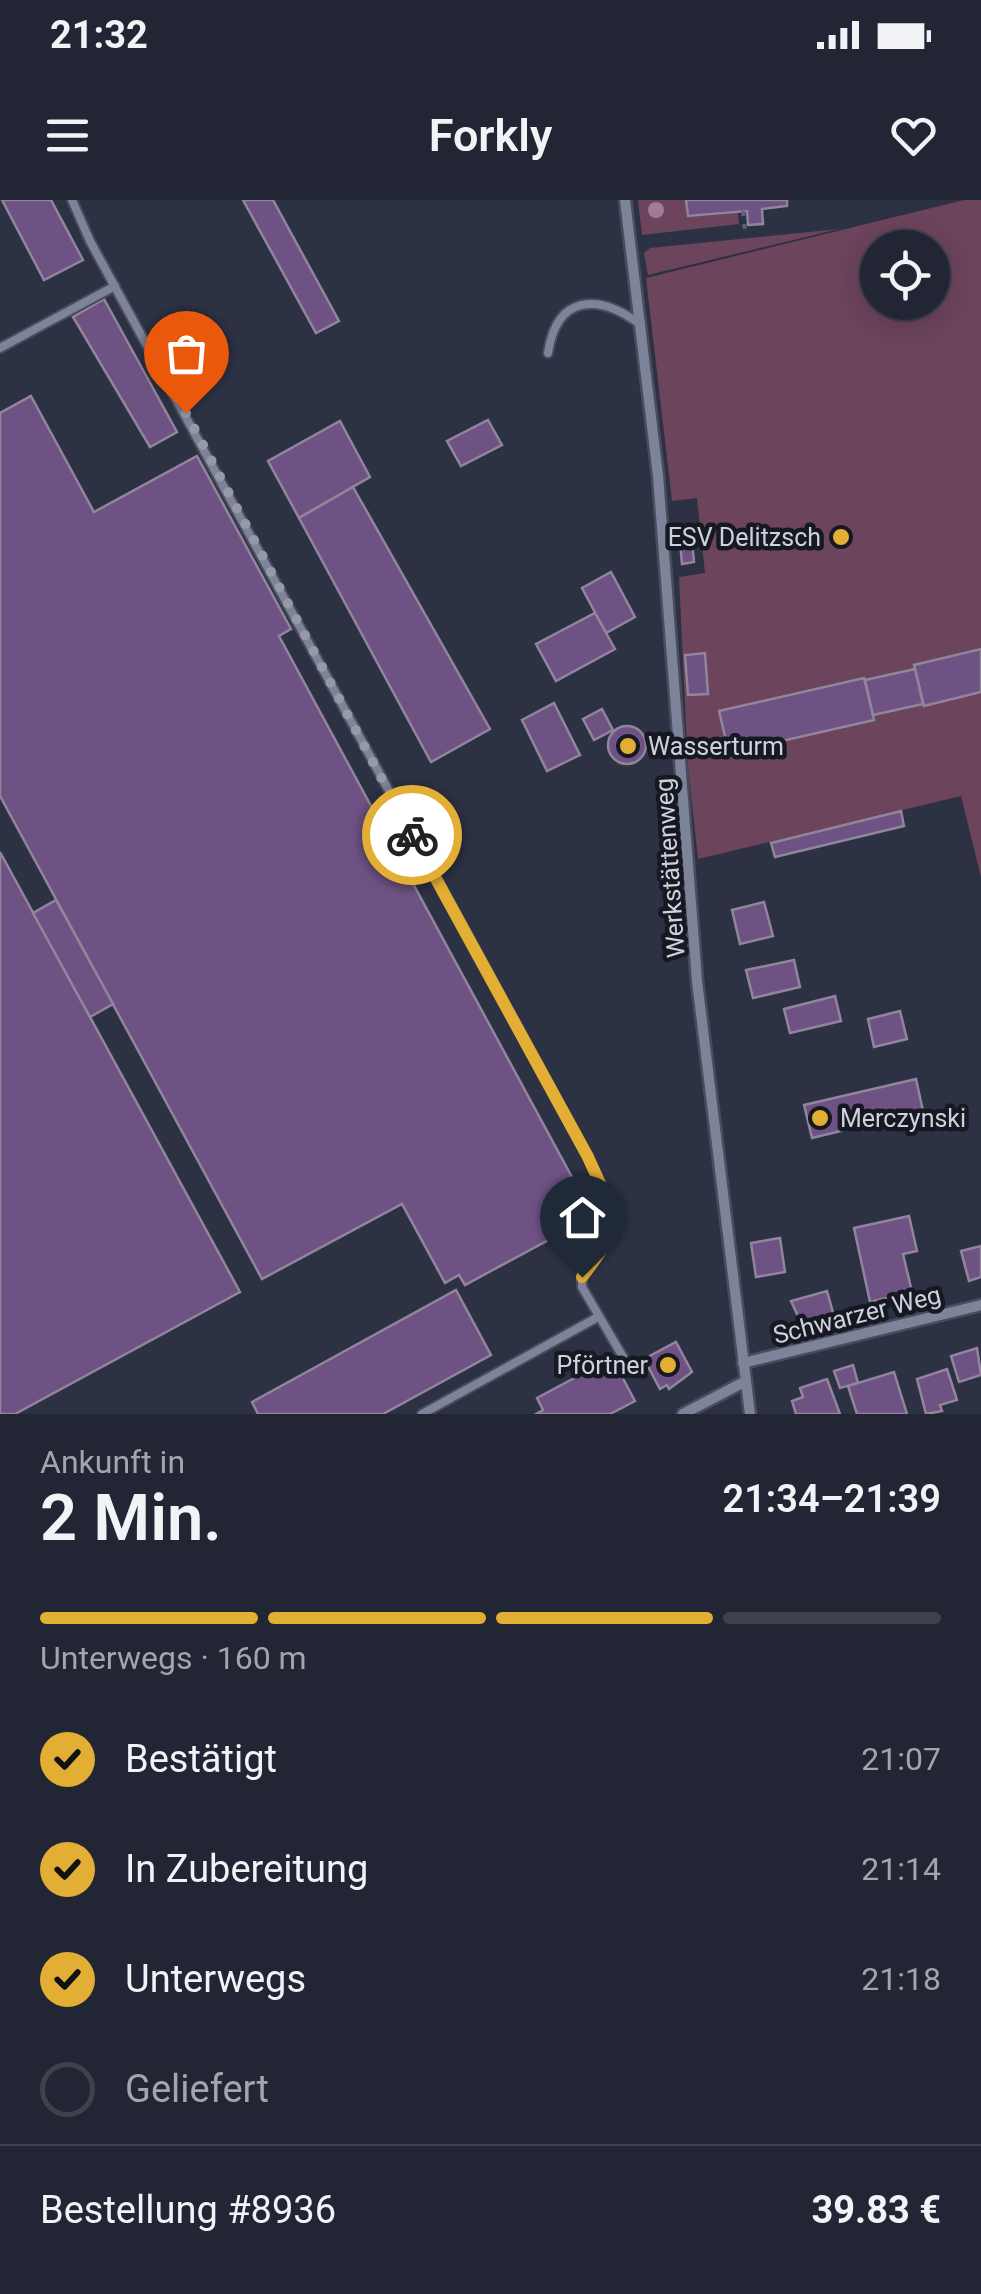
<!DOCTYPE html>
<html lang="de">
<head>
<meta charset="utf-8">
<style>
	body { margin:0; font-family:Roboto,sans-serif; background:#2a2d3b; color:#f1f3f6; height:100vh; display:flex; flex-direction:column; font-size:38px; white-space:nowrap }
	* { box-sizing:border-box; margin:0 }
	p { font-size:32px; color:#a2a5ac }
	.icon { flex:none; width:55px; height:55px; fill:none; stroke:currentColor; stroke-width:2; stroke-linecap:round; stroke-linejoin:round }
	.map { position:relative; height:1214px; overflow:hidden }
	.side { display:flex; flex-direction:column; background:#222533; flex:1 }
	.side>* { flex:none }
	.tools { position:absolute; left:860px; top:30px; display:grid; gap:20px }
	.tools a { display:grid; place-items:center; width:90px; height:90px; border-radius:50%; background:#222533; box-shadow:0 5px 25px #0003,0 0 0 2px #3f424e; font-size:50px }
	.pin { position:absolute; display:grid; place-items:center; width:85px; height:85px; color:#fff; margin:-102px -42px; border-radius:50% 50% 50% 0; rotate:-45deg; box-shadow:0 0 10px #0007 }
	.pin .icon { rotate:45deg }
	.courier { position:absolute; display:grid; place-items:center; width:100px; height:100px; margin:-50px; border:8px solid #e3ae34; border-radius:50%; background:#fff; color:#222; box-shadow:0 2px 12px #0007 }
	.summary em { font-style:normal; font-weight:600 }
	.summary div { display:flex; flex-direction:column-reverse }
	.summary { display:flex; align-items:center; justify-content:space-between; height:170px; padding:0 40px }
	h1 { font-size:65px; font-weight:600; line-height:75px }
	.bar { display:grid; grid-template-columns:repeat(4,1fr); gap:15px 10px; align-content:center; height:120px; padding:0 40px }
	.bar i { height:12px; border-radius:8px; background:#3f424e }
	.bar .selected { background:#e3ae34 }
	.bar p { grid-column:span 4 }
	.line { display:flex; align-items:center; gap:25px; padding:0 40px; border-top:2px solid #3f424e }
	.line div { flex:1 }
	ol { padding:0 40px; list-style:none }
	li { display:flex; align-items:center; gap:30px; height:110px }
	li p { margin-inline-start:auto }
	li .icon { padding:10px; border-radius:50%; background:#e3ae34; color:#111; stroke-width:4 }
	li:last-child { color:#a2a5ac }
	li i { width:55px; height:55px; border:5px solid #3f424e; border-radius:50% }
	.status { display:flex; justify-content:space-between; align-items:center; height:70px; padding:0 50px; background:#222533; direction:ltr }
	.status svg { height:28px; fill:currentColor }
	header { display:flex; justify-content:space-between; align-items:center; height:130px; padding:0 40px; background:#222533; font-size:45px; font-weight:600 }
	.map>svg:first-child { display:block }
	.green { fill:#6c445c; fill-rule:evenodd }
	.building { fill:#6e5284; stroke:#91859b; stroke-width:2.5 }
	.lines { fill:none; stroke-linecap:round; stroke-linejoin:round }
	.service-casing { stroke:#494c5c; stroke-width:12 }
	.minor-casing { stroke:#494c5c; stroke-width:15 }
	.path { stroke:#5f6273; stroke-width:4; stroke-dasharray:5 8; stroke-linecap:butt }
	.service { stroke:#7d8399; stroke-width:8 }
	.minor { stroke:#7d8399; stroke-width:10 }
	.tree { fill:#a07c9b }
	.done { stroke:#969aa8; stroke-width:10; stroke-dasharray:0 18 }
	.route { stroke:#e3ae34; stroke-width:12 }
	.poi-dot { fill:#e3ae34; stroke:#171922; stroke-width:4 }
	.labels { text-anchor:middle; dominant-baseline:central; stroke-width:9; stroke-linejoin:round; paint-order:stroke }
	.poi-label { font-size:25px; fill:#cfd2de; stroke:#171922; text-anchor:end }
	.street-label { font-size:25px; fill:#cfd2de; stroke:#171922 }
</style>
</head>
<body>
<div class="status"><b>21:32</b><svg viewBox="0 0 49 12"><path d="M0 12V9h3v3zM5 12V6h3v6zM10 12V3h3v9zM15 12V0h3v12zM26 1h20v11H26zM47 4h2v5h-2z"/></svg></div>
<header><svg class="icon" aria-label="menu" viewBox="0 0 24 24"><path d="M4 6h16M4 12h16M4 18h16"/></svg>Forkly<svg class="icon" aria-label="heart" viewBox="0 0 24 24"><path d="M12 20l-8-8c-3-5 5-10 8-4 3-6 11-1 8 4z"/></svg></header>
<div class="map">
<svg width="981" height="1214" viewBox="0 0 981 1214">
	<rect width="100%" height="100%" fill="#2d3144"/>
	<g class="green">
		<path d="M685,0l2,17 51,-4 1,11 -97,11 -4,-35z"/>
		<path d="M964,0h17v677l-20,-81 -263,63 -10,-91 -9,-191 26,-4 -8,-75 -25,3 -26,-223zM878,48h54v54h-54z"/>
		<path d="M839,29l-191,46 -4,-22 6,-5z"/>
	</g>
	<g class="building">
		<path d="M2,0h49l32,60 -39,20z"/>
		<path d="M243,0h30l66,121 -23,12z"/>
		<path d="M686,0h101v6l-25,3 1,15 -15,1 -1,-14 -59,5z"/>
		<path d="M104,99l73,133 -27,15 -77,-130z"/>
		<path d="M31,196l63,116 103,-56 94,173 -12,7 314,580 -128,69 -6,-10 -14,8 -43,-79 -140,75 -262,-483v-383z"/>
		<path d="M488,220l14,25 -41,21 -14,-25z"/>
		<path d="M340,221l30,56 -71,41 -31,-57z"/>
		<path d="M353,287l137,242 -59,33 -132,-244z"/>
		<path d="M692,341l2,21 -12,2 -2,-22z"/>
		<path d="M611,372l24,45 -29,16 -24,-45z"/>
		<path d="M595,413l20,36 -59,32 -20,-37z"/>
		<path d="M981,449v43l-57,14 -10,-41z"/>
		<path d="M705,453l3,41 -20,1 -3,-40z"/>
		<path d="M915,469l8,35 -50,11 -8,-35z"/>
		<path d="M864,478l10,42 -145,33 -10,-42z"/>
		<path d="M554,503l26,52 -33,16 -25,-51z"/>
		<path d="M602,509l11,21 -19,10 -11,-21z"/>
		<circle cx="627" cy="545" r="19"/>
		<path d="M901,611l3,15 -129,31 -4,-14z"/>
		<path d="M0,652l240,440 -225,122h-15z"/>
		<path d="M56,700l57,104 -23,13 -57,-104z"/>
		<path d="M764,702l9,34 -33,8 -8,-34z"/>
		<path d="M794,760l6,27 -47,11 -7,-28z"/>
		<path d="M835,796l6,25 -51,12 -6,-24z"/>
		<path d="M900,811l7,28 -33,8 -6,-28z"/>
		<path d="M916,879l7,32 -111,27 -8,-33z"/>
		<path d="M909,1016l8,35 -14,3 9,38 -42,10 -16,-74z"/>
		<path d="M780,1038l5,34 -29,5 -5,-34z"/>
		<path d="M981,1046v31l-12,4 -8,-30z"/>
		<path d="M456,1090l35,65 -108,59h-125l-6,-12z"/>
		<path d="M827,1091l7,25 -32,9 -11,-24z"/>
		<path d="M676,1142l16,30 -23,17 -2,-4 -7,4 -16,-30z"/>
		<path d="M977,1148l4,27 -22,7 -8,-26z"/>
		<path d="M612,1158l23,43 -25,13h-74l7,-4 -6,-12z"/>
		<path d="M853,1165l5,18 -18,5 -6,-17z"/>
		<path d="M947,1169l10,31 -17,5 2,6 -16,3 -9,-35z"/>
		<path d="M894,1172l13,42h-50l-9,-28z"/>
		<path d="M827,1179l13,35h-44l-4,-13 11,-4 -3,-9z"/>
	</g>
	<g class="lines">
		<defs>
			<g id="service">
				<path d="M72,0l18,41 498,916c26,61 38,64 -6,120v10l41,70"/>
				<path d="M0,148l115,-62"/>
				<path d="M548,153c9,-59 51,-60 93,-28"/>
				<path d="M422,1214l176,-97"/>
			</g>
			<g id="minor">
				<path d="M625,0l33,276 39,505 53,433"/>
				<path d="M743,1163l238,-58"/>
				<path d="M683,1214l63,-33"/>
			</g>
		</defs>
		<use href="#service" class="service-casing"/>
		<use href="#minor" class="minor-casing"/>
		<path class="path" d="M743,11l2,21"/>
		<use href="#service" class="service"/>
		<use href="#minor" class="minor"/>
	</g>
	<circle class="tree" cx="656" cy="10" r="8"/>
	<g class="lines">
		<path class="done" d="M186,213l226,422"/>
		<path class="route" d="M412,635l176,322c27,61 38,64 -6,120"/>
	</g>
	<g class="poi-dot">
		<circle cx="841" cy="337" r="10"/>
		<circle cx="628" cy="546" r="10"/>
		<circle cx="820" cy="918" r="10"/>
		<circle cx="668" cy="1165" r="10"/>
	</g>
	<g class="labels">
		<g class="poi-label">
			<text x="821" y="337">ESV Delitzsch</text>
			<text x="648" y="546" text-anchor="start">Wasserturm</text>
			<text x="840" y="918" text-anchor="start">Merczynski</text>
			<text x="648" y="1165">Pförtner</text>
		</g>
		<g class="street-label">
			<text transform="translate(670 668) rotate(-94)">Werkstättenweg</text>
			<text transform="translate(857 1115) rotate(-14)">Schwarzer Weg</text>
		</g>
	</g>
</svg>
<div class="tools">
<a><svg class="icon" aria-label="locate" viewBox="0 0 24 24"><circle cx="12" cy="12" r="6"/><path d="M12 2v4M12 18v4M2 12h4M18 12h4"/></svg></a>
</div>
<div class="pin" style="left:186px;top:213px;background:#ea580c"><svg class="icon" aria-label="bag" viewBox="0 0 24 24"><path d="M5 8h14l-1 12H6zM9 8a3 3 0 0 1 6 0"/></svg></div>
<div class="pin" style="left:582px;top:1077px;background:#1f2937"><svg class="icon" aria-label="home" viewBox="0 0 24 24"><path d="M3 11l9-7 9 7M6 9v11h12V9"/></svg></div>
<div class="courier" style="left:412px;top:635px"><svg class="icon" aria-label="bike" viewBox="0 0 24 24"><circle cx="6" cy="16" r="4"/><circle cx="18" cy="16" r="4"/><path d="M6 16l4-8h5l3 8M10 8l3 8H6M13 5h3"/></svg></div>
</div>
<section class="side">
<div class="summary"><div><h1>2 Min.</h1><p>Ankunft in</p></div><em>21:34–21:39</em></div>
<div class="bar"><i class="selected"></i><i class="selected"></i><i class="selected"></i><i></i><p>Unterwegs · 160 m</p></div>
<ol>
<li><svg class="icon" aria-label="check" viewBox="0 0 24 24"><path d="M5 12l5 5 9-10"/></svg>Bestätigt<p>21:07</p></li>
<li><svg class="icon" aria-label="check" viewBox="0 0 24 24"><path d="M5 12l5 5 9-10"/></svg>In Zubereitung<p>21:14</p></li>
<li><svg class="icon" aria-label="check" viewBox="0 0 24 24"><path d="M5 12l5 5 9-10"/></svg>Unterwegs<p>21:18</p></li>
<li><i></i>Geliefert</li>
</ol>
<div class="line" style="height:130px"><div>Bestellung #8936</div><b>39.83 €</b></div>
</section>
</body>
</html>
